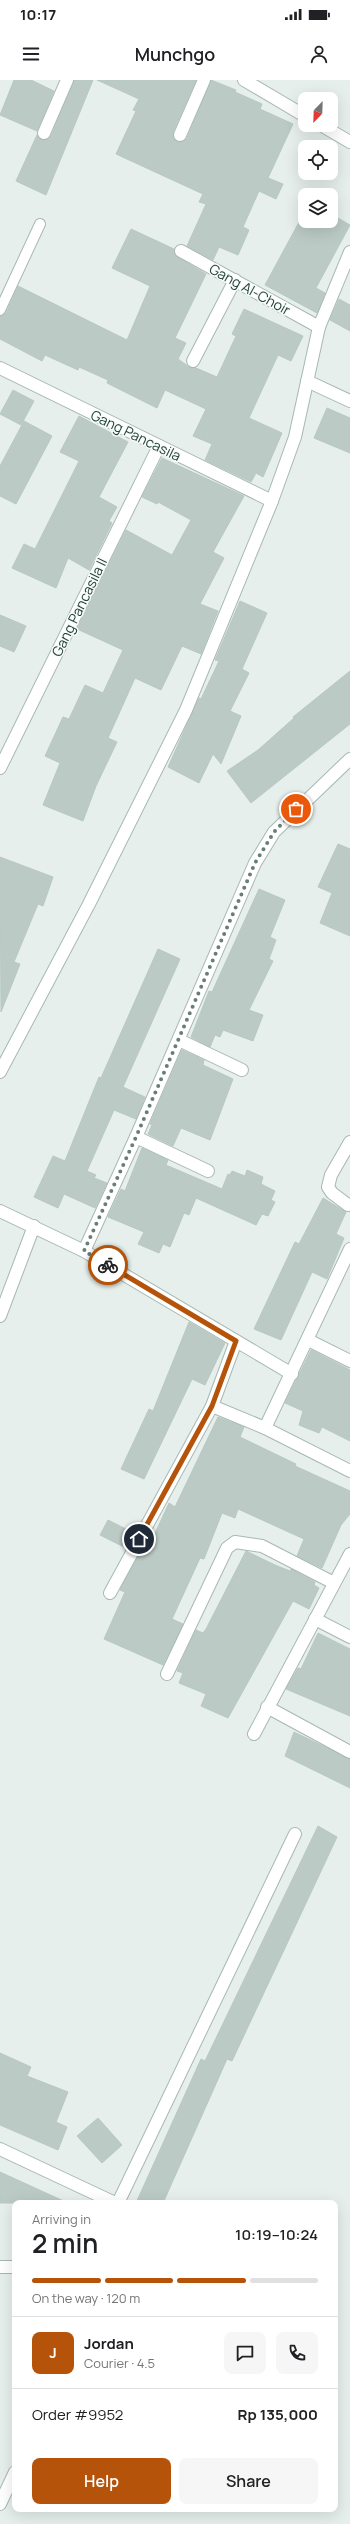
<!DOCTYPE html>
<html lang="en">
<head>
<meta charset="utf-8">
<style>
	body { margin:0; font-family:Manrope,sans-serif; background:#f6f6f6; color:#202124; height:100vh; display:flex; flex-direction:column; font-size:15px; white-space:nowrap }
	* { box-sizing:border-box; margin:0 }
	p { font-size:13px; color:#757577 }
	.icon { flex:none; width:22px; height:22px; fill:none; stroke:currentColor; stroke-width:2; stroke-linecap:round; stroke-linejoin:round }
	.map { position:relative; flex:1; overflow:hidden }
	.sheet { position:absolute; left:12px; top:2120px; width:326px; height:312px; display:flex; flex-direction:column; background:#fff; border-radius:8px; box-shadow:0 4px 16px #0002 }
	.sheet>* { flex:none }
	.needle { width:26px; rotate:203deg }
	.fabs { position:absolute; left:298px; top:12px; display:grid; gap:8px }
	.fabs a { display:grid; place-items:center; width:40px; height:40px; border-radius:8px; background:#fff; box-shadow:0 4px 16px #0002; font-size:20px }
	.pin { position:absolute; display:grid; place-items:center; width:34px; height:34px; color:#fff; margin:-17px; border:2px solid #fff; border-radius:50%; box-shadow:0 1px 4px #0007 }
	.courier { position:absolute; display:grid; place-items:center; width:40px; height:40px; margin:-20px; border:3px solid #b45309; border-radius:50%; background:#fff; color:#222; box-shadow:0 1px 5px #0007 }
	.overview em { font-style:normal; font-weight:600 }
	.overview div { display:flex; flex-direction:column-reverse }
	.overview { display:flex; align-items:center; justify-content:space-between; height:68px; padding:0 20px }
	h1 { font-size:26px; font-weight:600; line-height:30px }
	.bar { display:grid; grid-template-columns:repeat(4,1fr); gap:6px 4px; align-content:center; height:48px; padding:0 20px }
	.bar i { height:5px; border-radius:3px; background:#e0e0e0 }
	.bar .selected { background:#b45309 }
	.bar p { grid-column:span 4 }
	.line { display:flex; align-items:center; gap:10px; padding:0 20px; border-top:1px solid #e0e0e0 }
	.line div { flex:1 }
	.round { display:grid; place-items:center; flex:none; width:42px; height:42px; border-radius:8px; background:#f6f6f6 }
	.primary-button { display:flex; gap:8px; margin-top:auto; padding:8px 20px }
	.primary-button a { flex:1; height:46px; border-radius:8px; background:#b45309; color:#fff; font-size:16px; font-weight:600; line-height:46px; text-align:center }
	.primary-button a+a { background:#f6f6f6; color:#202124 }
	.status { display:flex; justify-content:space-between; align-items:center; height:28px; padding:0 20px; background:#fff; direction:ltr }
	.status svg { height:11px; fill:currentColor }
	header { display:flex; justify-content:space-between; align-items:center; height:52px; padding:0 20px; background:#fff; font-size:18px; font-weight:600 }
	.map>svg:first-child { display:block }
	.building { fill:#bbcac4; stroke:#b8c9c2 }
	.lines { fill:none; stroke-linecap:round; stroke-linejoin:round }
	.lane-casing { stroke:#a8b8b2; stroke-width:12 }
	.street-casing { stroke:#a8b8b2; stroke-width:14 }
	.lane { stroke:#fff; stroke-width:10 }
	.street { stroke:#fff; stroke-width:12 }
	.done { stroke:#687f78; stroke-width:4; stroke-dasharray:0 7.2 }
	.route { stroke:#b45309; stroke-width:5 }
	.labels { text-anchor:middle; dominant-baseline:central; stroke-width:3; stroke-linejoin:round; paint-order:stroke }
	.street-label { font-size:14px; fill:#24423a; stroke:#f7fbf9 }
</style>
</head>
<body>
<div class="status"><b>10:17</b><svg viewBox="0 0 49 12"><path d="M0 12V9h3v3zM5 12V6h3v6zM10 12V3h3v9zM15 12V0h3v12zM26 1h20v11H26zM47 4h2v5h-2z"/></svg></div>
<header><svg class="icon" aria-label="menu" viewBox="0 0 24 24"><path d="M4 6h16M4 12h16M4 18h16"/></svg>Munchgo<svg class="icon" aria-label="person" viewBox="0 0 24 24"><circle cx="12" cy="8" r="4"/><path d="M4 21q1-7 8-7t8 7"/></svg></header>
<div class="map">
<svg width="350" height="2444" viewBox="0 0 350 2444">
	<rect width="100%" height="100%" fill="#e6efeb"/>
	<g class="building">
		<path d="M14,0h17l23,11 -17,40 -37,-16z"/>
		<path d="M74,0h19l-47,115 -30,-14 21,-46 7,5 7,-4z"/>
		<path d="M97,0h99l-23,52 1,7 3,3 7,-1 3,-3 24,-58 25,10 -1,2 27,12 -2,5 33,15 -25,54 15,6 -7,15 -17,-8 -16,36 6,3 -11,25 -19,-8 -6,13 -26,-14 19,-42 -7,-2 4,-8 -87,-40 20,-43 -3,-1 6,-11z"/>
		<path d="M305,131v10h26v-7l19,11 -34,63 9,5 -8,20 -52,-28z"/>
		<path d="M131,149l43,20 3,8 29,17 -31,64 11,5 -8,16 11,8 7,1 21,9 19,-41 -4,-2 12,-25 59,27 -12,25 -13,-6 -29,63 33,15 -19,44 -7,-4 -5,9 -46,-22 7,-16 -19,-8 13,-27 -41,-19 -8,18 -50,-25 1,-3 -29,-13 -1,3 -33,-15 -3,6 -42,-22v-23l6,-3 12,-27 109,54 23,-54 -38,-18z"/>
		<path d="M339,219l11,6v26l-20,-11z"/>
		<path d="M13,310l21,11 -13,24 -21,-11z"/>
		<path d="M327,328l23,10v35l-36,-15z"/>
		<path d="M79,336l49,26 -29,55 18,10 -8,14 3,2 -23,47 -21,-12 -12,30 -44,-20 12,-24 11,5 44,-88 -19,-9z"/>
		<path d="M24,341l28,15 -36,68 -16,-8v-30z"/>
		<path d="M162,378l82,38 -31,56 11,6 -24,46 18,7 -17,43 -19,-8 -21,44 -26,-12 -27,60 9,4 -21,44 -13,35 -40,-16 17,-42 -15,-7 18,-39 6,2 16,-34 18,8 20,-43 -46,-21 49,-99 46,25 19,-35 -33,-18 -1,2 -15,-7z"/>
		<path d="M240,521l27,12 -25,56 7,4 -19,38 11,5 -20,48 -8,-10 -14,29 -31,-16 31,-69 2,1 18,-38 -4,-1z"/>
		<path d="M0,535l26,11 -12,26 -14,-6z"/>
		<path d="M350,591v53l-99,79 -24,-32 31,-21 36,-32 -1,-1z"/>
		<path d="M338,764l12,5v87l-30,-13 12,-30 -14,-6z"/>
		<path d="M0,777l53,20 -10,29 -5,-2 -24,58 6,2 -19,48z"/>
		<path d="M259,809l26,11 -15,37 6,3 -7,19 4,2 -24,49 14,5 -10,26 -30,-11 -3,7 -5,-2 -5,12 -19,-10 18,-46 3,1z"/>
		<path d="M158,869l22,10 -57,128 22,10 -9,22 -22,-9 -27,61 9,4 -2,3 13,5 -12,25 -31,-14 -6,14 -24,-11 19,-41 12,5 34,-84 2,1z"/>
		<path d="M182,970l22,10 -1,5 30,14 -23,61 -29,-12 -8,18 -25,-12 4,-9 -2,-1z"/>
		<path d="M142,1068l26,12 -2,5 56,24 6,-15 2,1 2,-4 13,5 2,-6 16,7 -2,7 14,7 -4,9 4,2 -7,14 -6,-2 -6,11 -60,-27 -7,17 -5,-2 -14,34 -7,-3 -4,9 -21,-9 6,-12 -36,-15 13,-28 4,2z"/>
		<path d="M323,1118l23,14 -10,22 8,4 -17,41 -15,-7 -31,68 -27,-11 41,-87 4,2z"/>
		<path d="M189,1242l36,21 -20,42 -13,-6 -48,100 -23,-10 28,-60 4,2z"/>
		<path d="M311,1270l39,20v71l-28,-14 -3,6 -20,-8 4,-14 -18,-8z"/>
		<path d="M218,1337l26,10 -4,10 56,27 -1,2 55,25v23l-9,11 -19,43 -25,-12 7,-17 -66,-30 -3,9 -13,-5 -18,46 -4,-1 -28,61 11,5 -20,41 -59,-26 21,-47 -5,-2 27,-50 4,2 18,-39 6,4z"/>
		<path d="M108,1440l26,13 -8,15 -26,-13z"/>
		<path d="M246,1471l29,14 15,6 1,-2 24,13 -1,3 5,3 -10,21 -16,-8 -65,117 -27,-12 5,-12 -27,-11 4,-10 -6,-2 19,-41 7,3 3,-4z"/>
		<path d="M318,1553l32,16v67l-64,-27 12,-21 3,1z"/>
		<path d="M294,1652l56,27v29l-65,-32z"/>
		<path d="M318,1746l19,11 -105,224 -5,-2 -64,144h-27l65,-144 4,2z"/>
		<path d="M0,1973l31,14 -4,9 41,16 -12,30 11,5 -9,23 -58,-25z"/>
		<path d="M98,2038l24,27 -20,18 -25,-27z"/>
		<path d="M0,2092l68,31h-68z"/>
	</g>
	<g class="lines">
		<defs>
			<path id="lane" d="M0,230l40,-86"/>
			<g id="street">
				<path d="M244,0l61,36"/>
				<path d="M321,45l29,17"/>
				<path d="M44,53l23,-53"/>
				<path d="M180,55l24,-55"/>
				<path d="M181,171l138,76"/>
				<path d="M193,281l42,-81"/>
				<path d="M0,288l272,133"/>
				<path d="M307,301l43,20"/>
				<path d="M0,688l159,-322"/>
				<path d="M179,960l63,30"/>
				<path d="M0,992l89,-168 97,-194 86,-209 23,-64 24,-110 31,-75"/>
				<path d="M136,1057l72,34"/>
				<path d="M348,1125l-16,-12 -4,-6 3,-12 19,-33"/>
				<path d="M0,1131l84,40 208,123"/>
				<path d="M84,1171l52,-114 119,-274 19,-31 76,-73"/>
				<path d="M0,1236l34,-90"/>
				<path d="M308,1260l42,21"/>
				<path d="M212,1326l53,22 85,43"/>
				<path d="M265,1348l85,-179"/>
				<path d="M110,1513l102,-187 24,-65"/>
				<path d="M315,1539l35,18"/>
				<path d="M167,1594l60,-126 8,-6 27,4 72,37"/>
				<path d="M267,1627l83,45"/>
				<path d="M254,1654l96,-180"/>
				<path d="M0,2069l115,54"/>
				<path d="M118,2123l177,-369"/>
				<path d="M0,2187h15"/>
				<path d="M0,2424l15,-32"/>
			</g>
		</defs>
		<use href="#lane" class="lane-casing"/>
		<use href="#street" class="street-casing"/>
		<use href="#lane" class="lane"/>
		<use href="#street" class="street"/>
	</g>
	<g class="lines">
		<path class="done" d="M108,1185l-24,-14 52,-114 119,-274 19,-31 22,-23"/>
		<path class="route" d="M108,1185l128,76 -24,65 -73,133"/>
	</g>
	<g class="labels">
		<g class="street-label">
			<text transform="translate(250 209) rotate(29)">Gang Al-Choir</text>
			<text transform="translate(136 355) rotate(26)">Gang Pancasila</text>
			<text transform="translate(79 527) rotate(-64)">Gang Pancasila II</text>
		</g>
	</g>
</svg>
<div class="fabs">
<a><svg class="needle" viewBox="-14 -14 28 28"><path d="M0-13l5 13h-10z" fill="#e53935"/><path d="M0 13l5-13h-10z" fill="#757577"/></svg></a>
<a><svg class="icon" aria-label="locate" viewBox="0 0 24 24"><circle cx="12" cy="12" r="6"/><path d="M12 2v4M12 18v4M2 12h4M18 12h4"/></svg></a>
<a><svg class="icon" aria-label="layers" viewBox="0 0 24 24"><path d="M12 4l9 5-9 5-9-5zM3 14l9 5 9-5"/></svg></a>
</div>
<div class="pin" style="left:296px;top:729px;background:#ea580c"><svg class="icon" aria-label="bag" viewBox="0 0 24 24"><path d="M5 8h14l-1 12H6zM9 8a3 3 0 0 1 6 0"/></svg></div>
<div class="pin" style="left:139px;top:1459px;background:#1f2937"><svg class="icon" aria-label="home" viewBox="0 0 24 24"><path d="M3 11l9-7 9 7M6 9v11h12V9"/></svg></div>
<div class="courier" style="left:108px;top:1185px"><svg class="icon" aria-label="bike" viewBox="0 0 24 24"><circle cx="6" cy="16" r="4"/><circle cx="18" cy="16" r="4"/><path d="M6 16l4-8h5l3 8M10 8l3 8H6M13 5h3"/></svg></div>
<section class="sheet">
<div class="overview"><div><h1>2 min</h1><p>Arriving in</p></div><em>10:19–10:24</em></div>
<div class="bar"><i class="selected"></i><i class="selected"></i><i class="selected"></i><i></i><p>On the way · 120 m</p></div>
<div class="line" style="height:72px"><b class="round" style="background:#b45309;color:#fff">J</b><div><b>Jordan</b><p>Courier · 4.5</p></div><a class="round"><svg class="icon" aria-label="chat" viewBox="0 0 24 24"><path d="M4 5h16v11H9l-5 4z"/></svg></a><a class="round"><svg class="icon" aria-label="phone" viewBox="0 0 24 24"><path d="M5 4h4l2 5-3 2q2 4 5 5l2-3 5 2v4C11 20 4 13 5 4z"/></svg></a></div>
<div class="line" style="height:52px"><div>Order #9952</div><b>Rp 135,000</b></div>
<div class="primary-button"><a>Help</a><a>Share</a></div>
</section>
</div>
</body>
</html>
